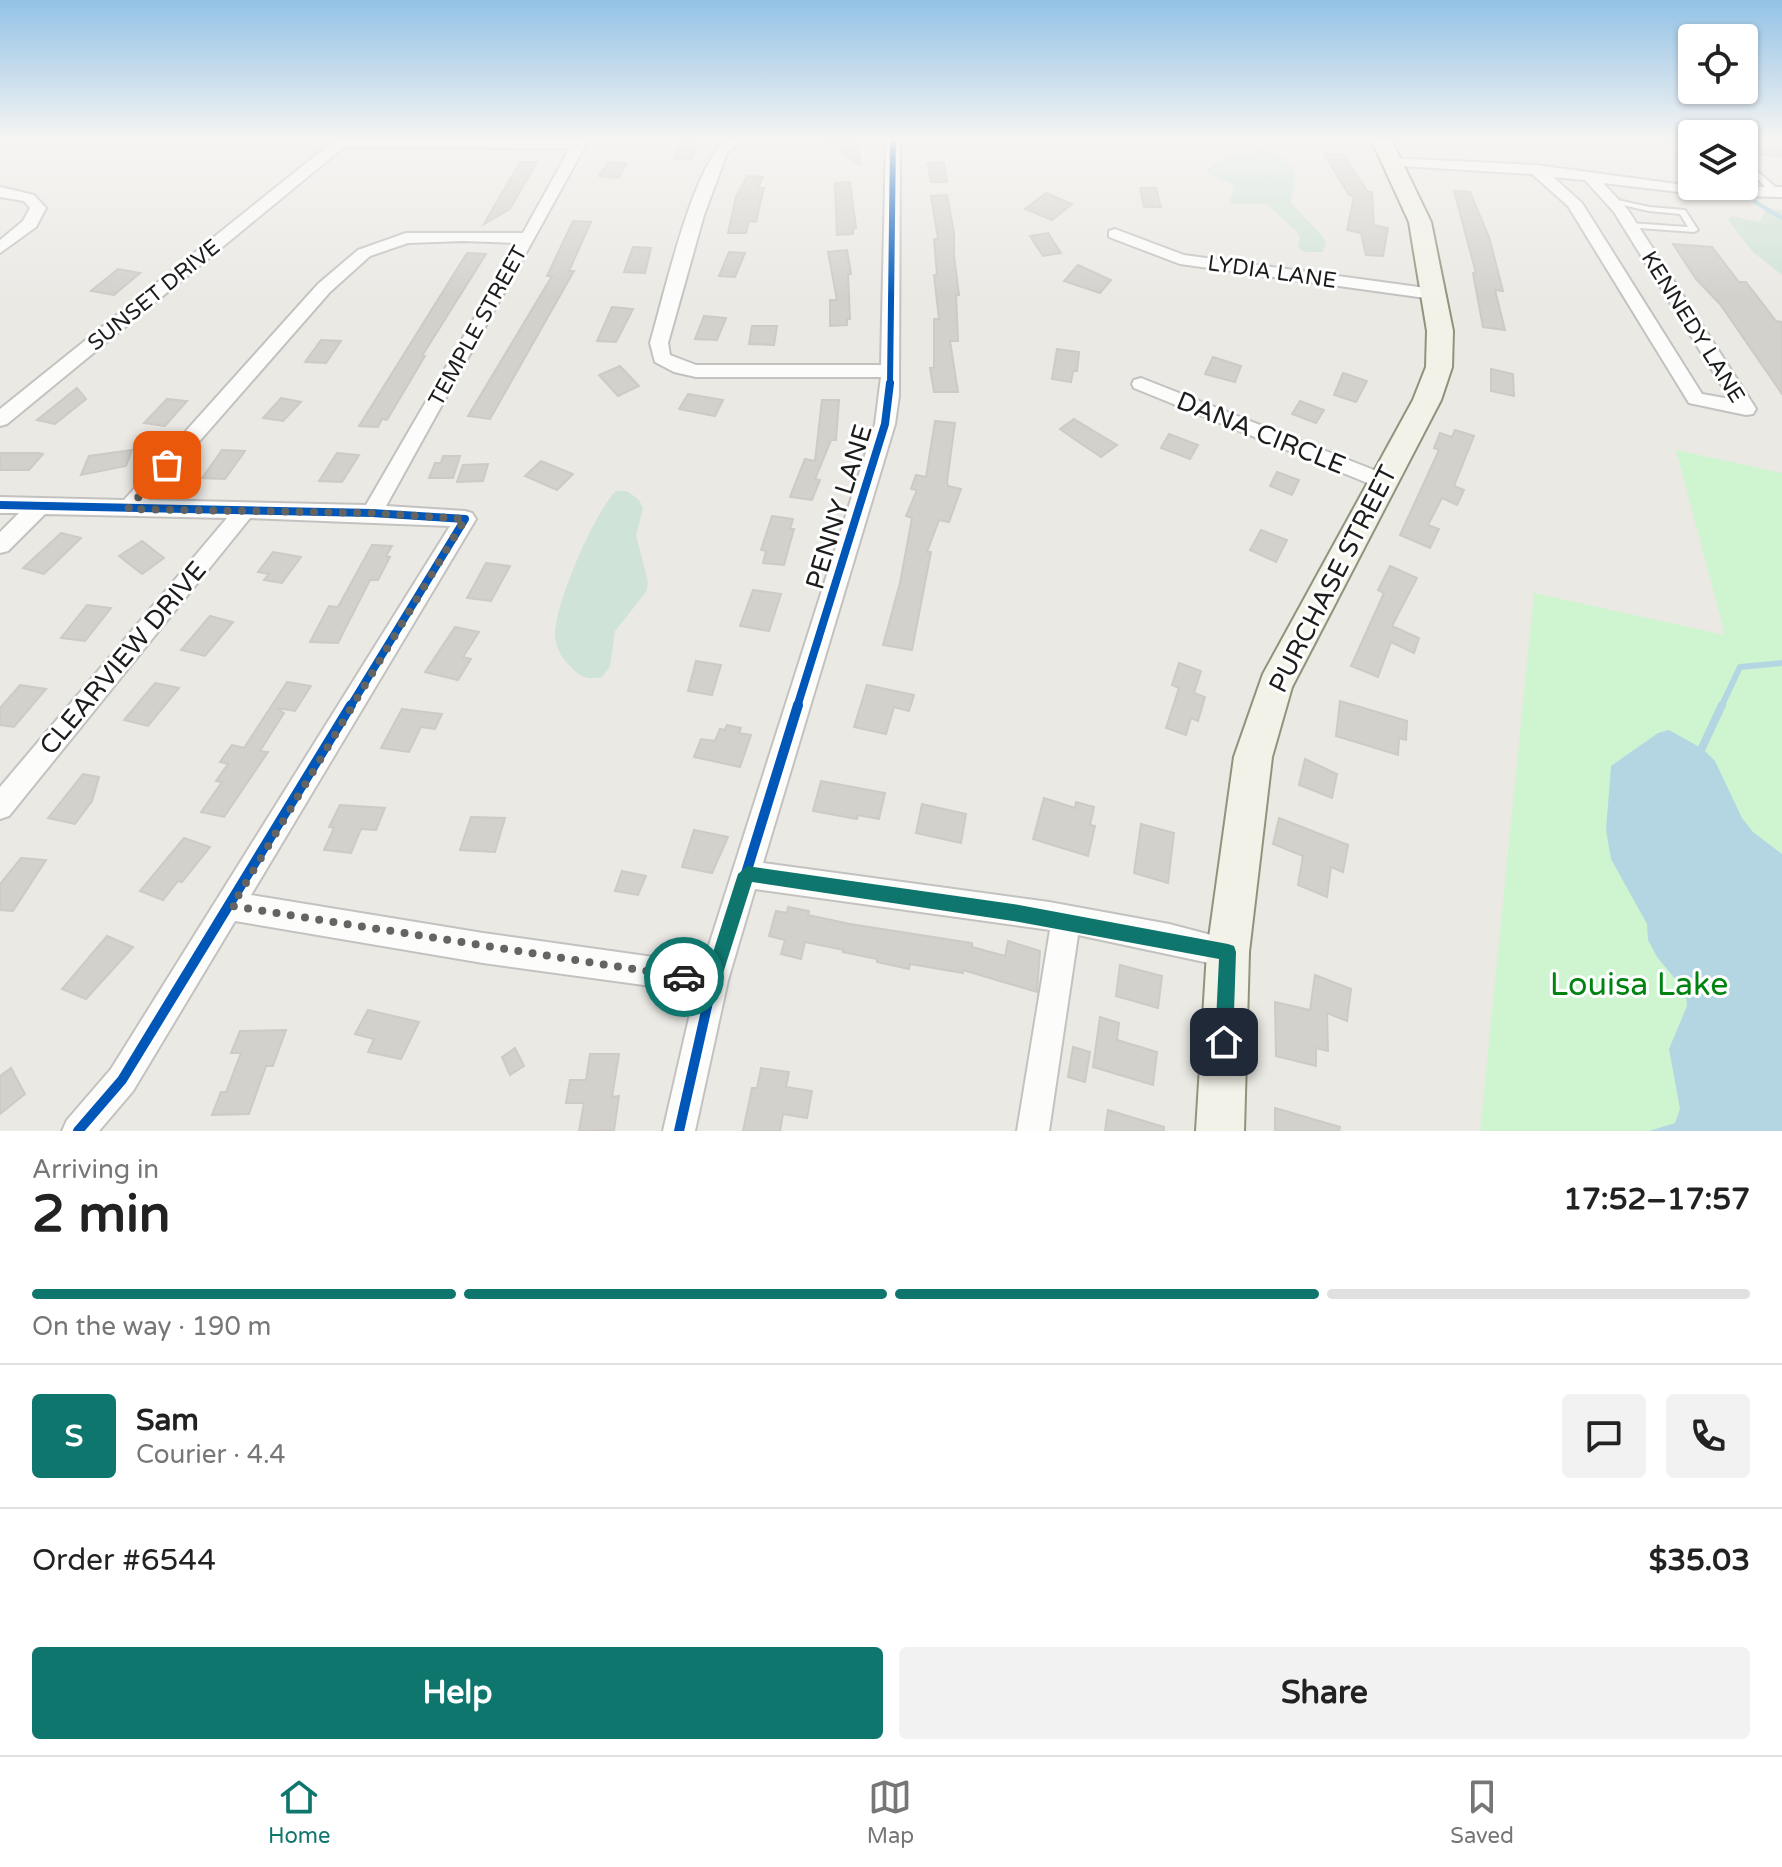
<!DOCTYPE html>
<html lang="en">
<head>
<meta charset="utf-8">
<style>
	body { margin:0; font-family:"Varela Round",sans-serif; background:#f2f2f2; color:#222; height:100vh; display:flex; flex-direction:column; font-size:30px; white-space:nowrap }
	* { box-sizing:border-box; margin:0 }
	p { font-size:26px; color:#767676 }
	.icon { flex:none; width:44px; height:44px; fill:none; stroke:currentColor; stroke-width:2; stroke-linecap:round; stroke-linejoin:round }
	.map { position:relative; height:1131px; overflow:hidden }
	.panel { display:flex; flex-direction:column; background:#fff; flex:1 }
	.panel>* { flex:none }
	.fabs { position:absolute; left:1678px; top:24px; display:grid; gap:16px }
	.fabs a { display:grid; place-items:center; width:80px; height:80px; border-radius:8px; background:#fff; box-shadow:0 2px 6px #0004; font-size:40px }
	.pin { position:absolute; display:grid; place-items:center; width:68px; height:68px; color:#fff; margin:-34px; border-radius:16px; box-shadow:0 4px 12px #0006 }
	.courier { position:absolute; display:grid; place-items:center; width:80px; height:80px; margin:-40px; border:6px solid #0f766e; border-radius:50%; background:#fff; color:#222; box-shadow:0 2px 10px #0007 }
	.overview em { font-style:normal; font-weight:700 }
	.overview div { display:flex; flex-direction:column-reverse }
	.overview { display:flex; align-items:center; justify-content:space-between; height:136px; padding:0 32px }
	h1 { font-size:52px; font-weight:700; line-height:60px }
	.bar { display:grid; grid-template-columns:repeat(4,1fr); gap:12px 8px; align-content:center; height:96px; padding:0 32px }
	.bar i { height:10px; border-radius:6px; background:#e0e0e0 }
	.bar .on { background:#0f766e }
	.bar p { grid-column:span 4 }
	.line { display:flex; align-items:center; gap:20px; padding:0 32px; border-top:2px solid #e0e0e0 }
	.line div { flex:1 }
	.round { display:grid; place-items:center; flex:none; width:84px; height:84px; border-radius:8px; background:#f2f2f2 }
	.primary-button { display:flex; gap:16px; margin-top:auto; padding:16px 32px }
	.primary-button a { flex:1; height:92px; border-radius:8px; background:#0f766e; color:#fff; font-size:32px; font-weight:700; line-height:92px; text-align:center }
	.primary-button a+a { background:#f2f2f2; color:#222 }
	.menu { display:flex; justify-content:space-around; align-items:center; height:112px; border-top:2px solid #e0e0e0; background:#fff; font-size:22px; color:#767676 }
	.menu a { display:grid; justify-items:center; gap:4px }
	.menu .on { color:#0f766e }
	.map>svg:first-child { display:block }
	.wetland { fill:#d0e3d8 }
	.park { fill:#cef5d0 }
	.water { fill:#b3d6e2 }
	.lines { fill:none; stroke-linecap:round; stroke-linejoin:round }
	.stream-far2 { stroke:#b3d6e2; stroke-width:4 }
	.stream-far1 { stroke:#b3d6e2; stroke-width:6 }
	.stream { stroke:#b3d6e2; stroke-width:8 }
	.building { fill:#d3d1cc; stroke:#cecac5; stroke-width:2 }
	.lane-casing { stroke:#c3c2c0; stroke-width:4 }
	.street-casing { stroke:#c3c2c0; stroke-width:4 }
	.secondary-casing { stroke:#91947c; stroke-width:4 }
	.lane { fill:#fcfcfb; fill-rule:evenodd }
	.street { fill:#fcfcfb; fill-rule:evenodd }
	.secondary { fill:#f2f2e8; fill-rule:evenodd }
	.cycleway-far2-casing { stroke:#fff; stroke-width:10 }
	.cycleway-far1-casing { stroke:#fff; stroke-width:13 }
	.cycleway-casing { stroke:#fff; stroke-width:15 }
	.cycleway-far2 { stroke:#0057b8; stroke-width:6 }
	.cycleway-far1 { stroke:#0057b8; stroke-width:8 }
	.cycleway { stroke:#0057b8; stroke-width:10 }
	.route { fill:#0f766e }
	.done { stroke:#646462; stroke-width:8; stroke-dasharray:0 14.4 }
	.labels { text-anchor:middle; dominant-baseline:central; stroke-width:6; stroke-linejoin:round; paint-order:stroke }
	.far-street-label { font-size:22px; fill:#1c1c1c; stroke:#fff }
	.street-label { font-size:26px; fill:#1c1c1c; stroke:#fff }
	.near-park-label { font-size:32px; fill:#008311; stroke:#fff }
</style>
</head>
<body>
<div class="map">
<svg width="1782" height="1131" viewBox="0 0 1782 1131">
	<rect width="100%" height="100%" fill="#eae9e4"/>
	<g class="wetland">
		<path d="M1263,150c14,2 34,16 32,32 -1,7 -4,14 -4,21l32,34 3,5 -3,10h-18l-7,-5 2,-10 -3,-5 -31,-28h-35l-1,-5 5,-13 -27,-13v-4l13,-10z"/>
		<path d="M1765,210h17v65l-29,-23 -25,-32 3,-4 29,6z"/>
		<path d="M616,491h11l12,9 4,8 -7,27 12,47 -2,10 -31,39 -5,35 -8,11c-15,3 -22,0 -32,-11 -9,-9 -15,-20 -15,-33 1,-31 39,-120 61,-142z"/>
	</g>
	<path class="park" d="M1676,450l106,23v658h-302l54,-538 191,42z"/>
	<path class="water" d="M1669,730l34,19 12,12 27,57 11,14 29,22v277h-133l26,-8 5,-14 -11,-60 18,-43 -1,-14 -29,-35 -9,-17 -1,-16 -36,-65 -5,-29 5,-64 47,-33z"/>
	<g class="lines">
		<g class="stream-far2">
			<path d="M1652,139l40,8"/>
			<path d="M1755,202l27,16"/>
		</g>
		<path class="stream-far1" d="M1721,707l19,-40 42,-4"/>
		<path class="stream" d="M1700,752l22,-47"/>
	</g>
	<g class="building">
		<path d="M823,139h35l2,26z"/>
		<path d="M1747,139l35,2v16l-25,-3z"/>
		<path d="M681,142l17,1 -8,17 -17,-2z"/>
		<path d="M1324,154h19l25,38h4l2,33 14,3 -5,28 -17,-1 -5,-22 -14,-3 7,-34 -5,-1z"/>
		<path d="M520,162h17l-27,47 -26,15z"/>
		<path d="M608,162l19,1 -8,15 -20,-2z"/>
		<path d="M944,162l3,20h-16l-4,-19z"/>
		<path d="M747,176l16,1 -5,11h6l-8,34 -7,-1 -3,12h-18l8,-36z"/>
		<path d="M850,182l6,46 -3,1v5l-16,1 -2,-52z"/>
		<path d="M1140,188h16l5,19h-17z"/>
		<path d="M1454,191l16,1 19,45 14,54 -8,-1 10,40 -22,-3 -10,-54h3z"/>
		<path d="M1046,193l26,11 -20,16 -27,-11z"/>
		<path d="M947,195l7,38v23l5,39h-3l2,46h-8l8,51h-24l-4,-24h4v-49h5l-5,-44h3l-3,-36h4l-7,-43z"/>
		<path d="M573,221l18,1 -22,49h5l-84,148 -22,-3 84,-140h-5z"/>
		<path d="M1048,233l13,20 -18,3 -13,-20z"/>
		<path d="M1673,244l39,3 27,35h7l30,39 6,1v72l-62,-90 -24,-25z"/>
		<path d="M633,247l18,1 -6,25 -21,-1z"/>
		<path d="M847,250l4,24h-3l2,45h-3v6l-17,1v-26h7l-9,-48z"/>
		<path d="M729,252l16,1 -10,24 -16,-1z"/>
		<path d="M467,253l19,1 -64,102h3l-38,64 -5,-1 -4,8 -19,-1z"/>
		<path d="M1078,265l33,15 -11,13 -36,-12z"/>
		<path d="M118,269l22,4 -26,22 -23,-4z"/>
		<path d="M612,307l21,2 -17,33 -19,-1z"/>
		<path d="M704,316l22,2 -9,22 -22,-1z"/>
		<path d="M752,326h25l-3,19 -25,-1z"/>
		<path d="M321,340l20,1 -15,22 -21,-1z"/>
		<path d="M1057,349l22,3 -2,19h-4l-2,11 -19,-3z"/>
		<path d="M1213,357l28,9 -6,16 -30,-8z"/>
		<path d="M620,366l19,20 -21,10 -19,-21z"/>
		<path d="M1491,369l22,5 1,22 -23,-5z"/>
		<path d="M1343,373l24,8 -11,21 -22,-7z"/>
		<path d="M77,388l9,11 -31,25 -18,-4z"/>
		<path d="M688,394l35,6 -8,16 -36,-7z"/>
		<path d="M281,398l20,4 -18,19 -20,-3z"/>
		<path d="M167,399l20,2 -22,25 -21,-3z"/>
		<path d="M822,400h17l-3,40h-5l-16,39 5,1 -8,20 -22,-3 15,-38 10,2z"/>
		<path d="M1300,401l24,9 -8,13 -24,-9z"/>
		<path d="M1074,419l43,26 -16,12 -24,-16 -17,-12z"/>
		<path d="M935,421l20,2 -8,59 1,4 13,3 -12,33 -10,-2 -12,32h4l-19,98 -29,-5 17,-62 12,-65 -6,-2 11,-26 -6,-1 5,-14 10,2z"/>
		<path d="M1455,430l19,6 -20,50 10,4 -7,15 -15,-7 -14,27 11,4 -9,19 -30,-13 39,-85 -5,-2 6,-15 12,4z"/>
		<path d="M1169,434l29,11 -8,14 -29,-11z"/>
		<path d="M132,450l-6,16 -45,9 8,-19z"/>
		<path d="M222,450l23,1 -20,28 -23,-1z"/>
		<path d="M0,453h39l4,1 -14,16h-29z"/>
		<path d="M337,453l22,2 -17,27 -23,-1z"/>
		<path d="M443,456h17l-7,22h-24l6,-15h6z"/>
		<path d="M541,461l32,13 -16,16 -32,-14z"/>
		<path d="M488,464l-5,17 -26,1 6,-17z"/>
		<path d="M1277,472l22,8 -7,15 -22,-9z"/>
		<path d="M772,516l21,3 -3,10h4l-10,36 -21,-2 3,-12 -5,-1z"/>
		<path d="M1261,530l26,10 -11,22 -26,-12z"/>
		<path d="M61,533l20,5 -37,36 -21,-6z"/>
		<path d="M142,541l22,17 -22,16 -23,-18z"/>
		<path d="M372,545l20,1 -6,10 4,1 -12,23h-8l-32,63 -28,-1 19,-36 9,1z"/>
		<path d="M273,552l28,5 -19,26 -18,-3 5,-6 -11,-2z"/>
		<path d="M486,563l24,3 -19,35 -24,-3z"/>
		<path d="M1390,566l27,12 -25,48 27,12 -5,15 -23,-11 -13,35 -27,-11 33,-73 -6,-3z"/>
		<path d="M753,590l28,4 -12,37 -29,-5z"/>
		<path d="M87,605l24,3 -26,33 -24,-3z"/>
		<path d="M210,616l23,6 -28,34 -24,-6z"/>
		<path d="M455,627l24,5 -16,25 8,2 -13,21 -33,-8z"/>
		<path d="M696,661l25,4 -9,30 -24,-4z"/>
		<path d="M1179,663l22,8 -7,22 11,4 -7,24 -7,-3 -5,17 -20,-7 13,-40 -7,-3z"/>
		<path d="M287,682l24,4 -16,25 -19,-3 8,5 -24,38 8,1 -44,65 -23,-5 21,-30 -6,-1 12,-17 -8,-2 12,-17 12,3z"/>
		<path d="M155,683l24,5 -31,38 -24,-6z"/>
		<path d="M20,685l26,4 -32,38 -14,-2v-17z"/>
		<path d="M867,685l47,10 -5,16 -15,-4 -8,27 -32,-7z"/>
		<path d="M1340,701l67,20 -1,19 -7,-2 -1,17 -62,-19z"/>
		<path d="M402,709l40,5 -7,15 -14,-2 -12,25 -28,-4z"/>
		<path d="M727,725l14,3 -2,5 12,2 -11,32 -46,-10 7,-18 14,2 5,-12 5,1z"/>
		<path d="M1305,759l32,15 -5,24 -33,-13z"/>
		<path d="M83,774l16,3 -7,24 -17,23 -27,-6z"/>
		<path d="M821,781l64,12 -6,26 -21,-4 -1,4 -44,-8z"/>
		<path d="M1044,798l31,10 1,-6 18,5 -4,18 5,1 -7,30 -55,-17z"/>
		<path d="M922,804l44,10 -5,29 -45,-10z"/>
		<path d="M340,805l45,3 -9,22 -15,-1 -10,24 -27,-3 10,-22 -5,-1z"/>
		<path d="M471,817l34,1 -10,34 -35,-2z"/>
		<path d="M1279,818l69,27 -5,27 -12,-5 -4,30 -29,-12 5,-29 -30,-12z"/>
		<path d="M1141,824l33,9 -6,50 -34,-10z"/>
		<path d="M694,830l34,7 -16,36 -30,-6z"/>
		<path d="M184,838l26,9 -28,35 -4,-1 -15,19 -23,-9z"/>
		<path d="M21,858l25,2 -33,51 -13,-1v-26z"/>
		<path d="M622,871l24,5 -8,19 -23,-4z"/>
		<path d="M788,907l21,4 -1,4 42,9 122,19v4l33,9 3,-15 32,10 -3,41 -74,-22v3l-53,-9 -1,5 -32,-7v-3l-34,-7 1,-2 -39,-8 -4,17 -20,-5 4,-14 -16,-4 7,-25 11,2z"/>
		<path d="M107,936l26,11 -47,52 -24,-10z"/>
		<path d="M1120,965l42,11 -4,32 -42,-12z"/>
		<path d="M1315,975l36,14 -4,32 -20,-8 1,38 -12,-3v18l-40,-10 -1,-54 35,8z"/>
		<path d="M368,1010l51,12 -18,37 -33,-7 6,-13 -19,-5z"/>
		<path d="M1100,1017l19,6 -2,17 40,12 -4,33 -60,-18z"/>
		<path d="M286,1030l-13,36h-7l-17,48 -37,1 9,-23h5l15,-39h-10l9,-22z"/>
		<path d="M1073,1047l17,5 -5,30 -17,-5z"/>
		<path d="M515,1048l9,18 -14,9 -8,-18z"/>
		<path d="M590,1054h29l-7,43 7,-1 -5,34 -35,1 5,-28h-18l4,-23h16z"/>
		<path d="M11,1068l14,26 -25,20v-38z"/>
		<path d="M761,1068l28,4 -3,15 26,4 -5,27 -24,-4 -3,17h-37l9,-43h5z"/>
		<path d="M1275,1108l65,19 -1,4h-64z"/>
		<path d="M1108,1110l56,17v4h-59z"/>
	</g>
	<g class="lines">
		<defs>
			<g id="lane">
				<path d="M1744,160l35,30v4h-6l-29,-28z"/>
				<path d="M1609,198l40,9 36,3 13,20 -4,2 -68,-5 -1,-2 4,-2 59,4 -8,-13 -31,-3 -40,-9z"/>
			</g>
			<g id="street">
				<path d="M336,139h253l-203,367 79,5 7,2 4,6 -225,376 232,38 220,31 172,-540 6,-47h-185l-22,-5 -19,-10 -5,-19c14,-47 42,-176 77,-204h16l-16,14 -23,62 -36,128 2,12 26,10h185l5,-226h14l-1,257 -4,28 -132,439 286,39 120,22 69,18 5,10 -5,10 -10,5 -150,-32 -29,196h-32l33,-201 -295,-41 -27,91 -33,151h-32l32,-139 -212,-29 -248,-42 -102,170 -34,40h-37l5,-11 44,-51 339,-543 -200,-8 -241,298 -9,3v-32l227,-269 -182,-4 -37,37 -8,2v-21l19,-19h-19v-16l124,3 194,-216 40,-34 48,-17h117l47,-85 -226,-1 -337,277 -7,2v-17zM464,241l54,2 -152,262 -218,-5 182,-208 40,-36 38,-13z"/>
				<path d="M1390,158l145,7 157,21 90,1v10l-77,-2 -102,-12 25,27 125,194 3,5 -3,5 -7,1 -57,-12 -121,-197 -36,-32 -147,-9v-6zM1553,177l32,3 29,32 116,187 -28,-5 -120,-191z"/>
				<path d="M0,187l34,8 12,13 -10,19 -36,26v-13l23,-19 7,-13 -6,-7 -24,-4z"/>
				<path d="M1115,229l69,26 249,34 8,5 -8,5 -253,-35 -71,-27v-6z"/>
				<path d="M1141,378l248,98 3,5 -3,5h-14l-241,-98 -2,-4 2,-4z"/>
			</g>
			<path id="secondary" d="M1371,139h20l40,83 22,109 -1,36 -11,33 -149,287 -20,70 -23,195 -5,179h-48l11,-179 27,-195 29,-83 150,-274 13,-33 1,-36 -18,-109z"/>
		</defs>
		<use href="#lane" class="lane-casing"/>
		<use href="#street" class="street-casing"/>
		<use href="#secondary" class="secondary-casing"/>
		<use href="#lane" class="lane"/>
		<use href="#street" class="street"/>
		<use href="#secondary" class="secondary"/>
		<defs>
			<path id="cycleway-far2" d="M890,385l3,-246"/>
			<g id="cycleway-far1">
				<path d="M0,505l372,8 93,6 -115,188"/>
				<path d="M797,707l88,-283 5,-41"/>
			</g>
			<g id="cycleway">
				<path d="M78,1131l44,-51 229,-375"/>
				<path d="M679,1131l34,-151 85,-275"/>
			</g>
		</defs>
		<use href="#cycleway-far2" class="cycleway-far2-casing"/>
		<use href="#cycleway-far1" class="cycleway-far1-casing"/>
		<use href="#cycleway" class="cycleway-casing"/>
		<use href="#cycleway-far2" class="cycleway-far2"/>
		<use href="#cycleway-far1" class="cycleway-far1"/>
		<use href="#cycleway" class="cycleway"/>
	</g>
	<linearGradient id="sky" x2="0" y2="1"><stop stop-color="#93c2e6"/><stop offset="0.47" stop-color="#f6f5f3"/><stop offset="1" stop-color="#f6f5f3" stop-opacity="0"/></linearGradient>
	<rect width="1782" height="297" fill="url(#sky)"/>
	<path class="route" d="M747,866l272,39 209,39 6,2 2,6 -3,90 -3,6 -6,3 -7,-3 -2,-6 4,-83 -200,-37 -267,-40 -33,104 -6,3 -35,-6 -3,-6 3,-6 6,-3 23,3 31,-97z"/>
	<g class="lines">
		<path class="done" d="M167,465l-39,44 244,4 93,6 -233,387 452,71"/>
	</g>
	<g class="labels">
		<g class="far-street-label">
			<text transform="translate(1272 272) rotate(8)">LYDIA LANE</text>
			<text transform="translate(154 295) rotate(-39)">SUNSET DRIVE</text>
			<text transform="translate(478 326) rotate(-61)">TEMPLE STREET</text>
			<text transform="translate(1693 327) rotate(58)">KENNEDY LANE</text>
		</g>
		<g class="street-label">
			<text transform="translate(1261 433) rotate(22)">DANA CIRCLE</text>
			<text transform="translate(839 507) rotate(-73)">PENNY LANE</text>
			<text transform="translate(1333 579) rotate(-63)">PURCHASE STREET</text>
			<text transform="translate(123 658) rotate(-50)">CLEARVIEW DRIVE</text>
		</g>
		<g class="near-park-label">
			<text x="1639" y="985">Louisa Lake</text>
		</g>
	</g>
</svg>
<div class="fabs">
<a><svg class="icon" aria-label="locate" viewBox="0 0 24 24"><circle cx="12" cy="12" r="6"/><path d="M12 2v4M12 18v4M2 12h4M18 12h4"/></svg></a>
<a><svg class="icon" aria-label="layers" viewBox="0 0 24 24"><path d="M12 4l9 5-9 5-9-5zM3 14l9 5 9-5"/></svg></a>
</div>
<div class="pin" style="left:167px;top:465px;background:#ea580c"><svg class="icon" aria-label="bag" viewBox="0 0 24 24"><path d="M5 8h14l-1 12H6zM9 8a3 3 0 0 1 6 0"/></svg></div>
<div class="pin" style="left:1224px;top:1042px;background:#1f2937"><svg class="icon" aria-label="home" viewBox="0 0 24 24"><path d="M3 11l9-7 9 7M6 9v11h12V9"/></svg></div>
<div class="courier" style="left:684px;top:977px"><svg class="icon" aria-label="car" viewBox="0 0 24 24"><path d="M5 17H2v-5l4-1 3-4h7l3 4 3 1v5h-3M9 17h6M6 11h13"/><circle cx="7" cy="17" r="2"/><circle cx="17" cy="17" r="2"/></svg></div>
</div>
<section class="panel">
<div class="overview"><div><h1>2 min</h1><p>Arriving in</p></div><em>17:52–17:57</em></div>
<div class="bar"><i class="on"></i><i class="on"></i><i class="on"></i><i></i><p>On the way · 190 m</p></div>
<div class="line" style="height:144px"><b class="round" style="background:#0f766e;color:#fff">S</b><div><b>Sam</b><p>Courier · 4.4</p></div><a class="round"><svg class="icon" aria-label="chat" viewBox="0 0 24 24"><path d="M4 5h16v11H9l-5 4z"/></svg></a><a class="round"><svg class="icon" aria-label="phone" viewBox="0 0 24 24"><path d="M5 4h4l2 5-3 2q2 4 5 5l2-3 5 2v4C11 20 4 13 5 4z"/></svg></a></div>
<div class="line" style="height:104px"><div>Order #6544</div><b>$35.03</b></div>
<div class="primary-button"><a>Help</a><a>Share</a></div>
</section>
<nav class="menu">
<a class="on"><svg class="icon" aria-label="home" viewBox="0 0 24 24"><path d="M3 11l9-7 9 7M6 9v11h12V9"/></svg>Home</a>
<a><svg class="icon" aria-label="map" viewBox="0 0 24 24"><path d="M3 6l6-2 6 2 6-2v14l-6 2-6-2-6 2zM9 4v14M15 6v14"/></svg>Map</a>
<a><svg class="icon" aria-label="saved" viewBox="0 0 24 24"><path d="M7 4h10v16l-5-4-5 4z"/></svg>Saved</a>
</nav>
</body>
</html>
